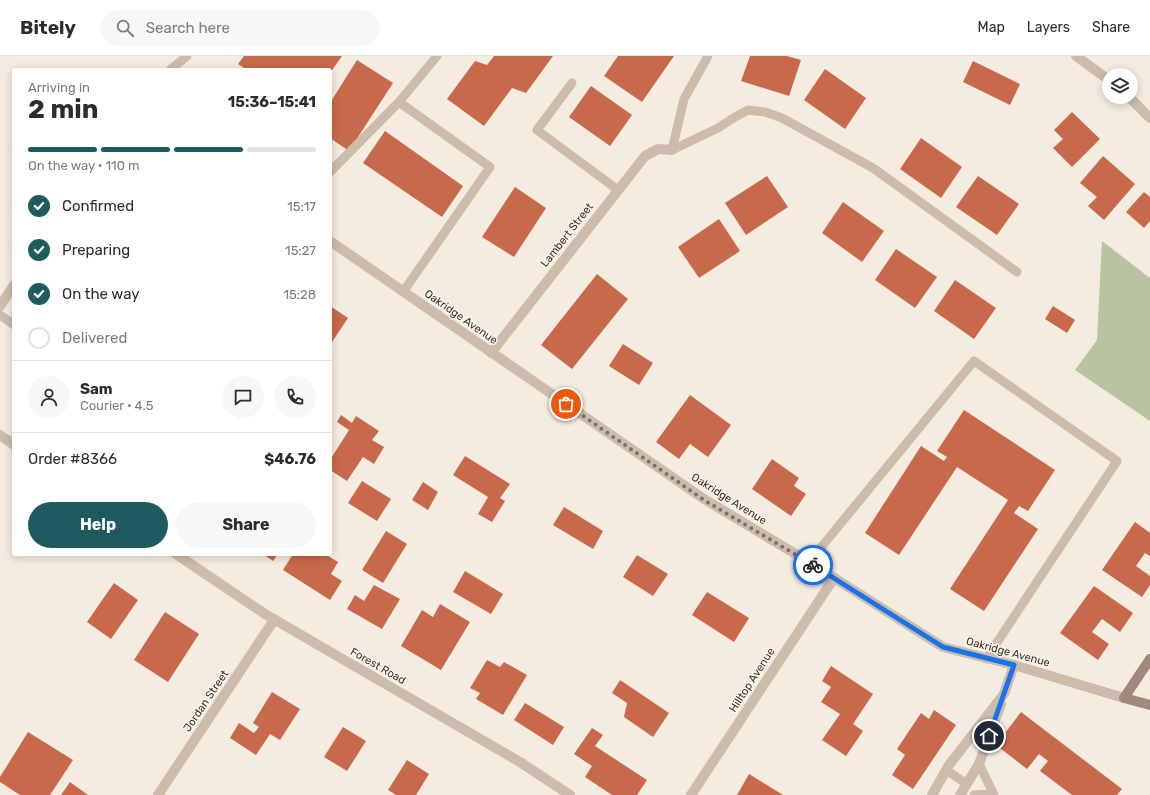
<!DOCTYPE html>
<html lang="en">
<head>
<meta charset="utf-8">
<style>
	body { margin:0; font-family:Rubik,sans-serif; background:#f7f7f7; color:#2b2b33; height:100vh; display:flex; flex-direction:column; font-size:15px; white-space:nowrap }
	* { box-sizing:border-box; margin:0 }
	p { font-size:13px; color:#7c7c81 }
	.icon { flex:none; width:22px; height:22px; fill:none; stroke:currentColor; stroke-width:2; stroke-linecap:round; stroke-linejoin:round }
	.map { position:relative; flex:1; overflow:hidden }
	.drawer { position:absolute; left:12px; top:12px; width:320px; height:488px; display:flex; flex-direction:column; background:#fff; border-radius:4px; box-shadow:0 2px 10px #0003 }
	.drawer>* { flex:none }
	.fabs { position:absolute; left:1102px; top:12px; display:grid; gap:8px }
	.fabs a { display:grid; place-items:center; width:36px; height:36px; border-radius:50%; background:#fff; box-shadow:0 2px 10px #0003; font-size:20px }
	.pin { position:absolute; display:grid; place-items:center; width:34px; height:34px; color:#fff; margin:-17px; border:2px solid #fff; border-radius:50%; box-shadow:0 1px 4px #0007 }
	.courier { position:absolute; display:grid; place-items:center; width:40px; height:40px; margin:-20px; border:3px solid #1a73e8; border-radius:50%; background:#fff; color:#222; box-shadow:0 1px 5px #0007 }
	.headline em { font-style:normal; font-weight:700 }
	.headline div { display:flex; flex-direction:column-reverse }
	.headline { display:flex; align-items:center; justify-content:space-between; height:68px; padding:0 16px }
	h1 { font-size:26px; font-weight:700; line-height:30px }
	.bar { display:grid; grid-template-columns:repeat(4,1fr); gap:6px 4px; align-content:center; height:48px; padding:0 16px }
	.bar i { height:5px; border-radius:3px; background:#e1e1e2 }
	.bar .active { background:#1f5a5e }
	.bar p { grid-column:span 4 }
	.line { display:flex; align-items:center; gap:10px; padding:0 16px; border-top:1px solid #e1e1e2 }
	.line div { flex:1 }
	.round { display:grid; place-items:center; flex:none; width:42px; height:42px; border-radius:21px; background:#f7f7f7 }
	ol { padding:0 16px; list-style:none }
	li { display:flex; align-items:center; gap:12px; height:44px }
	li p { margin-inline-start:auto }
	li .icon { padding:4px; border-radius:50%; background:#1f5a5e; color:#fff; stroke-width:4 }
	li:last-child { color:#7c7c81 }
	li i { width:22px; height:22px; border:2px solid #e1e1e2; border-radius:50% }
	.cta { display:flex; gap:8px; margin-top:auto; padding:8px 16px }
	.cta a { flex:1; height:46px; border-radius:24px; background:#1f5a5e; color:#fff; font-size:16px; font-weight:700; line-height:46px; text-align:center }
	.cta a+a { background:#f7f7f7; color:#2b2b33 }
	header { display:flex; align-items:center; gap:24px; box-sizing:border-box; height:56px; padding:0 20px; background:#fff; border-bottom:1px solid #e1e1e2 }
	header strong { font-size:19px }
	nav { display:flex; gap:22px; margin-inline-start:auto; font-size:14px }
	.search { width:280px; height:36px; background:#f7f7f7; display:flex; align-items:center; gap:10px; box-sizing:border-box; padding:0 14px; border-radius:22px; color:#7c7c81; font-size:15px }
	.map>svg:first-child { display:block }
	.green { fill:#b8c4a0 }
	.building { fill:#c8694b }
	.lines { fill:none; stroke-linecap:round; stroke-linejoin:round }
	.lane { stroke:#cdbbac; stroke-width:9 }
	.street { stroke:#cdbbac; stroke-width:10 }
	.secondary { stroke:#a18a7d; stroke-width:10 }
	.done { stroke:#7c716b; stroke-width:4; stroke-dasharray:0 7.2 }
	.route { stroke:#1a73e8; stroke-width:5 }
	.labels { text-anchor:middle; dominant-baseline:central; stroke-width:3; stroke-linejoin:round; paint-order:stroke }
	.street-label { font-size:11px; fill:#3b302b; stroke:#fbf5ee }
</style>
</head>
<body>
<header>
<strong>Bitely</strong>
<div class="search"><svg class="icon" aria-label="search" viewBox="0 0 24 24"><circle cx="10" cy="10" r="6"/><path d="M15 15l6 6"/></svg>Search here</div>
<nav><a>Map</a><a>Layers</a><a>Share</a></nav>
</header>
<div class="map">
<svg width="1150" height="739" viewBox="0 0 1150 739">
	<rect width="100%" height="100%" fill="#f4ebe1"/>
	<path class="green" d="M1102,185l48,37v143l-75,-51 22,-30z"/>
	<g class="building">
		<path d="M244,0h98l-12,17v-3h-83l-9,-6z"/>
		<path d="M494,0h59l-27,37 -14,-5 -28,38 -37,-27 28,-38 12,4z"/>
		<path d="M618,0h56l-32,46 -38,-26z"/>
		<path d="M750,0h37l14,4 -12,36 -48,-15z"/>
		<path d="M357,4l36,23 -44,68 -19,-13v-35z"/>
		<path d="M973,5l47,23 -10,21 -47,-23z"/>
		<path d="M825,13l41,29 -21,31 -41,-29z"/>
		<path d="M591,30l41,29 -22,31 -41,-29z"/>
		<path d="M1072,56l28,27 -28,28 -19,-19 10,-9 -9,-9z"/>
		<path d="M385,75l78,55 -21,31 -79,-54z"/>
		<path d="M921,82l41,29 -21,31 -41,-29z"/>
		<path d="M1103,100l32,28 -31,36 -16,-14 9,-9 -17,-14z"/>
		<path d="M767,120l21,31 -42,28 -21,-32z"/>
		<path d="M978,120l41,28 -22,31 -41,-28z"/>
		<path d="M515,131l31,21 -32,49 -32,-20z"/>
		<path d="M1144,136l6,5v24l-6,7 -18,-16z"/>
		<path d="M843,146l41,29 -22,31 -40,-29z"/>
		<path d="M719,163l21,32 -41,27 -21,-31z"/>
		<path d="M896,193l41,28 -22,31 -40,-28z"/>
		<path d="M597,218l31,25 -56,70 -31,-24z"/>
		<path d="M955,224l41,28 -22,31 -40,-28z"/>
		<path d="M330,250l18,12 -18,27z"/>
		<path d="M1053,250l22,14 -8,13 -22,-14z"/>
		<path d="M623,288l30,19 -14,22 -30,-19z"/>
		<path d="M690,339l41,30 -23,32 -18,-13 -11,15 -23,-17z"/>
		<path d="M964,354l91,60 -27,41 -9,-5 -5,7 24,16 -54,82 -34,-22 58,-89 -51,-33 -58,88 -34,-22 56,-87 23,15 3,-4 -10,-6z"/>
		<path d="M341,359l11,8 4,-7 23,15 -7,9 12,7 -10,17 -11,-7 -16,24 -17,-11v-10l19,-30 -12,-8z"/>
		<path d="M465,400l45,28 -10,14 5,3 -13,21 -14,-8 10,-17 -35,-22z"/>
		<path d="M772,403l27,19 -5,8 12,8 -15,22 -39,-27z"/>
		<path d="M362,425l29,18 -14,22 -29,-18z"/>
		<path d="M423,426l15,10 -10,18 -16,-10z"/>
		<path d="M564,451l39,24 -10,18 -40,-24z"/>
		<path d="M1135,466l15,11v23l-5,-3 -9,13 14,10v9l-8,12 -40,-27z"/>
		<path d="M386,475l21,13 -24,39 -21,-13z"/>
		<path d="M263,498h15l-5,7z"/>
		<path d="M293,498h32l13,8 -7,12 11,7 -12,19 -47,-30z"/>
		<path d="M637,499l31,19 -15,22 -30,-19z"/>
		<path d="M465,515l38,23 -12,20 -38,-22z"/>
		<path d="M114,527l24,17 -27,39 -24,-17z"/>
		<path d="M374,529l26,14 -18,30 -35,-20 8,-14 9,6z"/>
		<path d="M1094,530l39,27 -13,19 -18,-13 -10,13 17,12 -11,16 -38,-27z"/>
		<path d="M707,536l42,26 -15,24 -42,-27z"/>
		<path d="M440,548l30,18 -29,48 -40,-24 21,-36 11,7z"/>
		<path d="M165,556l34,22 -31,48 -34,-22z"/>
		<path d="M487,604l13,7 4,-5 23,13 -24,40 -27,-16 4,-6 -10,-5z"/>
		<path d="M831,610l42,28 -20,30 10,7 -17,25 -24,-16 18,-26 -19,-12 10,-15 -9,-6z"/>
		<path d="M620,624l49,33 -16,24 -29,-20 3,-14 -15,-10z"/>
		<path d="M272,636l28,17 -20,31 -10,-6 -14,21 -26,-17 9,-15 15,10 5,-6 -6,-4z"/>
		<path d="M525,647l39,24 -11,18 -39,-25z"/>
		<path d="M934,654l22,15 -43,64 -21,-14 13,-20 -8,-6 24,-36 8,6z"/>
		<path d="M1021,656l101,77 -5,6h-45l-32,-24 8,-10 -9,-7 -12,15 -31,-24z"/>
		<path d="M343,671l23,14 -19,30 -23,-14z"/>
		<path d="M592,672l11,7 -8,11 52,34 -10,15h-25l-27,-18 7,-11 -18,-12z"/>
		<path d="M28,676l45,28 -23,35h-30l-20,-13v-5z"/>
		<path d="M407,704l22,14 -13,21h-20l-8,-5z"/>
		<path d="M749,718l34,21h-46z"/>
		<path d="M70,726l18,13h-27z"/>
	</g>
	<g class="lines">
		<g class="lane">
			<path d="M170,14l17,-14"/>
			<path d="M572,27l-35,47 81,60"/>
			<path d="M399,46l38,-46"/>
			<path d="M672,94l46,-22 17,-11 13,-7 17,2 17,6 91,50 144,104"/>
			<path d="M672,94l12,-51 24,-43"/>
			<path d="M330,116l69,-70 91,65 -87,125"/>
			<path d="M0,259l14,10"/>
			<path d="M809,506l165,-201 143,100 -131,198"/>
			<path d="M979,708l15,31"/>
			<path d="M946,714l21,14"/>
			<path d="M974,739l18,-1"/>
		</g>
		<g class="street">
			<path d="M1076,0l33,24"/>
			<path d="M1129,41l21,21"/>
			<path d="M330,185l374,258 105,63 134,85 71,18 110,33"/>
			<path d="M0,250l14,-21"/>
			<path d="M491,297l154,-197 13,-7 14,1"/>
			<path d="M0,379l14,10"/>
			<path d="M176,498l89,60 255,148 50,33"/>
			<path d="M158,739l116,-175"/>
			<path d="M691,739l143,-217"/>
			<path d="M932,739l17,-30 55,-71 10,-29"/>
			<path d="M960,739l19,-31 22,-60"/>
		</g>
		<path class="secondary" d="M1150,603l-26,39 26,7"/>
	</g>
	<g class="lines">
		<path class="done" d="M566,348l138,96 109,65"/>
		<path class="route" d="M813,509l130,82 71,18 -25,71"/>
	</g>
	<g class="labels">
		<g class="street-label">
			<text transform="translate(567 179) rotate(-52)">Lambert Street</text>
			<text transform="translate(461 261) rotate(35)">Oakridge Avenue</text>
			<text transform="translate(729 443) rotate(32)">Oakridge Avenue</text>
			<text transform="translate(1008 596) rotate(15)">Oakridge Avenue</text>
			<text transform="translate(378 610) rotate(30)">Forest Road</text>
			<text transform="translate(752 624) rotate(-57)">Hilltop Avenue</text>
			<text transform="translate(206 645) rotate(-56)">Jordan Street</text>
		</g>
	</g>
</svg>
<div class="fabs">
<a><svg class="icon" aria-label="layers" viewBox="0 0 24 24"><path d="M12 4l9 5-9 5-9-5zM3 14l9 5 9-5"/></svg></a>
</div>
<div class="pin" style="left:566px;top:348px;background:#ea580c"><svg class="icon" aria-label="bag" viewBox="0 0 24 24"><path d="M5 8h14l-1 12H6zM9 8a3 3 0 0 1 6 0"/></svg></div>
<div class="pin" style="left:989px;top:680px;background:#1f2937"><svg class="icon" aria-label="home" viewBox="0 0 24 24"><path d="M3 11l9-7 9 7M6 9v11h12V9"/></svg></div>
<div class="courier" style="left:813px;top:509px"><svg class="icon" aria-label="bike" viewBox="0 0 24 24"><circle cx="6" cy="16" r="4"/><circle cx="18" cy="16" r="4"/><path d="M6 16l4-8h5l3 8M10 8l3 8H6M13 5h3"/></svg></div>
<section class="drawer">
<div class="headline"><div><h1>2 min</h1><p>Arriving in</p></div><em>15:36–15:41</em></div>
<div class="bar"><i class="active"></i><i class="active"></i><i class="active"></i><i></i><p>On the way · 110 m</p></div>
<ol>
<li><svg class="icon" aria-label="check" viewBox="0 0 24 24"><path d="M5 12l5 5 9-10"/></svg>Confirmed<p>15:17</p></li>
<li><svg class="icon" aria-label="check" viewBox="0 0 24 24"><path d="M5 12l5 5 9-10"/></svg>Preparing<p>15:27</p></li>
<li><svg class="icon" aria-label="check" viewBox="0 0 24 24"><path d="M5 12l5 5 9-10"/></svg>On the way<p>15:28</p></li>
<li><i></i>Delivered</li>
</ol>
<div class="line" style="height:72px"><a class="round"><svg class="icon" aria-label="person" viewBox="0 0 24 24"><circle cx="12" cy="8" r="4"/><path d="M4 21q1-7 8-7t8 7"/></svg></a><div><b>Sam</b><p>Courier · 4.5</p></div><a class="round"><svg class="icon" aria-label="chat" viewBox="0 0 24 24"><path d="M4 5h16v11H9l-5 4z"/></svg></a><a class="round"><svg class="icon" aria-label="phone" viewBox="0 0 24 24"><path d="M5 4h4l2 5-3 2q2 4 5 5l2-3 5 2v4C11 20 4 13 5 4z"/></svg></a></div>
<div class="line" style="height:52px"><div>Order #8366</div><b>$46.76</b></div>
<div class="cta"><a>Help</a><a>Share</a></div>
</section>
</div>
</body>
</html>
